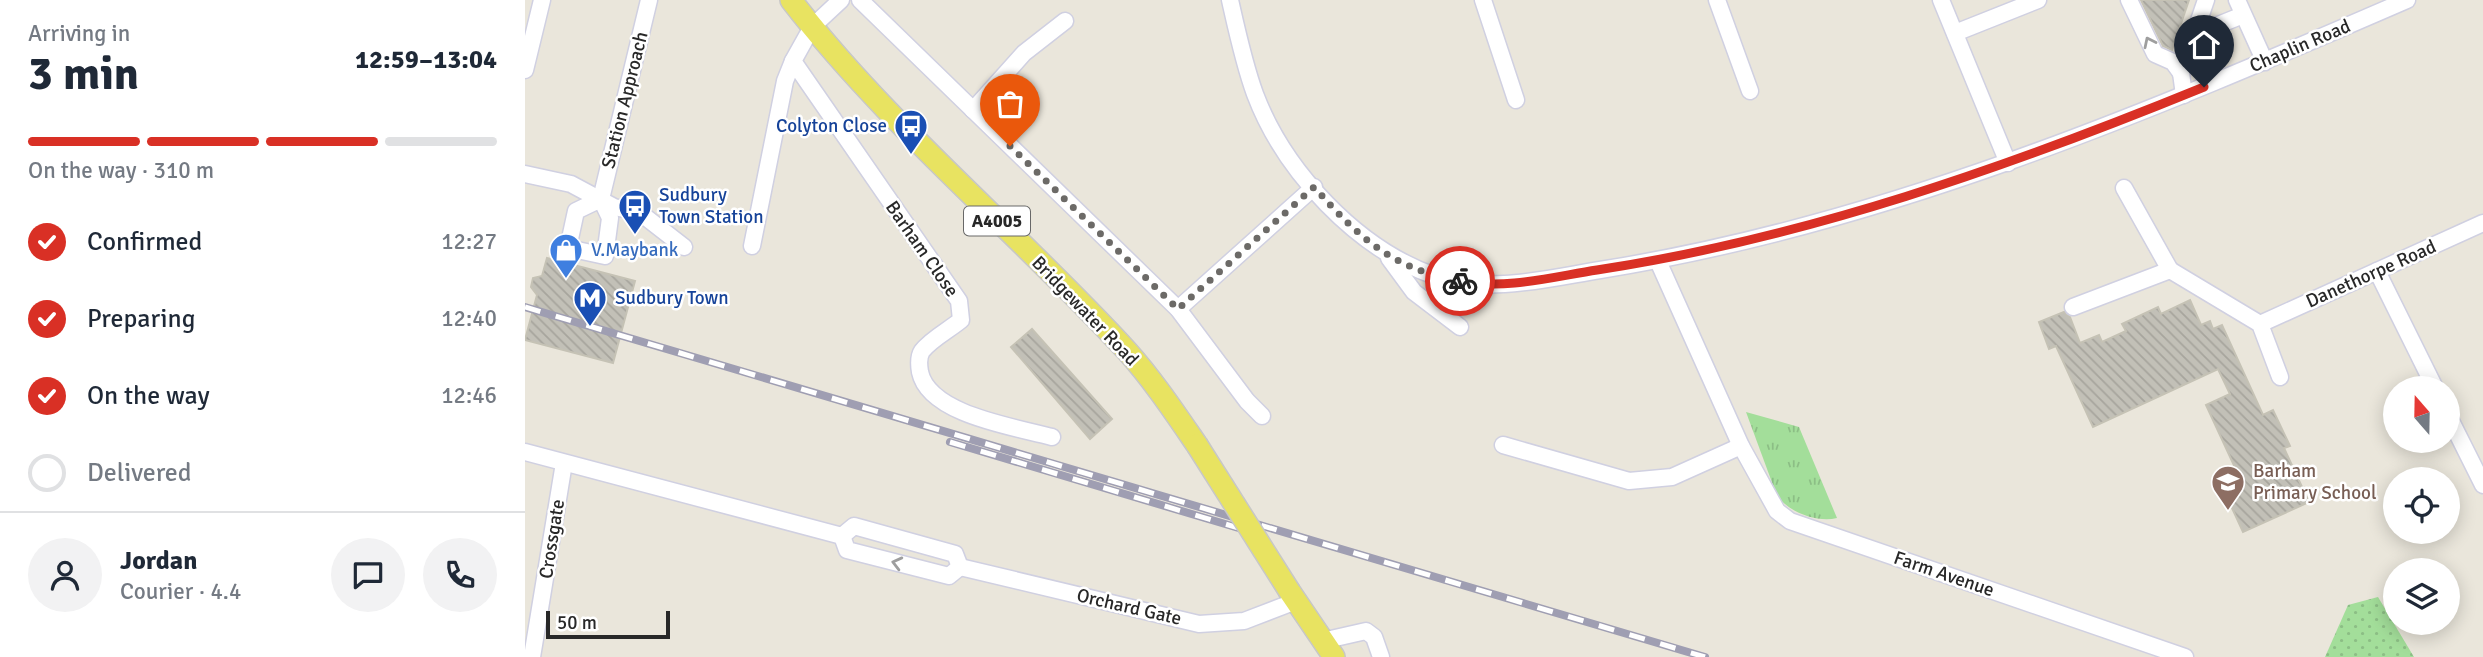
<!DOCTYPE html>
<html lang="en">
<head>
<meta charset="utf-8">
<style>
	body { margin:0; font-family:Signika,sans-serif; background:#f2f2f3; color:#1f2937; height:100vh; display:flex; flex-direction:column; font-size:26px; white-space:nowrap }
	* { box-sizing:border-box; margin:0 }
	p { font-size:23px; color:#747a83 }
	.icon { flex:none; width:38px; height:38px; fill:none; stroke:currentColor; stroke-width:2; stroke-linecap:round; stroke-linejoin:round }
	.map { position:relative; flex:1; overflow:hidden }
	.sheet { display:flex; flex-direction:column; background:#fff; width:525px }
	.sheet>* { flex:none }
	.needle { width:46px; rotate:340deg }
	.fabs { position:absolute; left:1858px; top:376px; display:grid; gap:14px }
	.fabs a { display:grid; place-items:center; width:77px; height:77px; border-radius:50%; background:#fff; box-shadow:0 4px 18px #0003; font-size:35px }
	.scale { position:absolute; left:21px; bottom:18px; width:124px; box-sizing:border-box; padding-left:7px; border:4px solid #282828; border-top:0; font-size:19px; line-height:24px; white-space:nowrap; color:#282828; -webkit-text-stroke:5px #fff; paint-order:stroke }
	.pin { position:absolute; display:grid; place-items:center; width:60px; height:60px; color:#fff; margin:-72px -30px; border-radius:50% 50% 50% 0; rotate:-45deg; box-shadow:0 0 7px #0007 }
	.pin .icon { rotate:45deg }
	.courier { position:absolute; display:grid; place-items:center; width:70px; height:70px; margin:-35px; border:5px solid #d93025; border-radius:50%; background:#fff; color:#222; box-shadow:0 2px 9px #0007 }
	.overview em { font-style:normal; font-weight:700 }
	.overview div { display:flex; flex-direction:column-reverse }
	.overview { display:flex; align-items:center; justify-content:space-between; height:119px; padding:0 28px }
	h1 { font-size:46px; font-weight:700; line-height:52px }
	.bar { display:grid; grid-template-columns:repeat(4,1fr); gap:10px 7px; align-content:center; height:84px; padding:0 28px }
	.bar i { height:9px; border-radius:5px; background:#e0e1e3 }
	.bar .selected { background:#d93025 }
	.bar p { grid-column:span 4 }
	.line { display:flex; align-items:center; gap:18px; padding:0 28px; border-top:2px solid #e0e1e3 }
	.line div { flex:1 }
	.round { display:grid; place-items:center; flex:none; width:74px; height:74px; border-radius:37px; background:#f2f2f3 }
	ol { padding:0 28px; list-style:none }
	li { display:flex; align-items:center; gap:21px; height:77px }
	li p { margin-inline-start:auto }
	li .icon { padding:7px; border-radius:50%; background:#d93025; color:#fff; stroke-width:4 }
	li:last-child { color:#747a83 }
	li i { width:38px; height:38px; border:4px solid #e0e1e3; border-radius:50% }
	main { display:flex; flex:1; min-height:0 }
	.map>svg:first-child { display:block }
	.grass { fill:url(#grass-tufts) }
	.park { fill:url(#park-dots) }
	.building { fill:url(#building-back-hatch); stroke:#c5c2b5; stroke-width:2 }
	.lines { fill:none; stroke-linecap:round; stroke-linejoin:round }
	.minor-casing { stroke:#d0d0e1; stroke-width:19 }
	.major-casing { stroke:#c7c7c7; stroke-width:24 }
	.minor { stroke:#fff; stroke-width:16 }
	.major { stroke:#e8e361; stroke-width:21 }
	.rail-casing { stroke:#9f9eb2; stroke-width:8 }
	.rail { stroke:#fff; stroke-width:5; stroke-dasharray:16; stroke-linecap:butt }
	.major-bridge-casing { stroke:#c7c7c7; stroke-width:24; stroke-linecap:butt }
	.major-bridge { stroke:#e8e361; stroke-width:21 }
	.oneway { stroke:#9e9e9e }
	.done { stroke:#6c6a67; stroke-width:7; stroke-dasharray:0 12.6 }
	.route { stroke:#d93025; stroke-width:9 }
	.labels { text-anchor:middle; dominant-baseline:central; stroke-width:5; stroke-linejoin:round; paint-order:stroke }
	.shield { fill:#fff; stroke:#686868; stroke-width:2 }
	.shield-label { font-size:18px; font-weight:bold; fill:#282828 }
	.street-label { font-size:19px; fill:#282828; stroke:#fff }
	.transit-label { font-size:19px; fill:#164399; stroke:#fff; text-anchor:start }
	.shop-label { font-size:19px; fill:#366cbe; stroke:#fff; text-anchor:start }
	.education-label { font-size:19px; fill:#785e54; stroke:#fff; text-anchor:start }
</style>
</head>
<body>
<main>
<section class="sheet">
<div class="overview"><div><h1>3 min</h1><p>Arriving in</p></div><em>12:59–13:04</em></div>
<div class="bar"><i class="selected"></i><i class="selected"></i><i class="selected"></i><i></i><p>On the way · 310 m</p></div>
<ol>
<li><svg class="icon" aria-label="check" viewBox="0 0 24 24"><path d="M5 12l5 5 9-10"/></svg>Confirmed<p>12:27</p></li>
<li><svg class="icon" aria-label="check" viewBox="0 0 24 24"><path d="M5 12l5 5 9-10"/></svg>Preparing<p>12:40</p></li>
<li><svg class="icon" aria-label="check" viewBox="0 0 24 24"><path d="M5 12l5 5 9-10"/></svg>On the way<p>12:46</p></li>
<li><i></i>Delivered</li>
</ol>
<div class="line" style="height:126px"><a class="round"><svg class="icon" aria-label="person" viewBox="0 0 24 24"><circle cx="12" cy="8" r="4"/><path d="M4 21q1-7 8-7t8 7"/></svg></a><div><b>Jordan</b><p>Courier · 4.4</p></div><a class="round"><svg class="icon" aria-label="chat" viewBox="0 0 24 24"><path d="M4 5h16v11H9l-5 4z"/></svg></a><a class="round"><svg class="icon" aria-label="phone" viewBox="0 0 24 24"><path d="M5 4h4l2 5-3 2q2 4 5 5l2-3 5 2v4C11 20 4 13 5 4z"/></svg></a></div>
</section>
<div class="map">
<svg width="1958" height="657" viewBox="0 0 1958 657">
	<defs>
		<pattern id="grass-tufts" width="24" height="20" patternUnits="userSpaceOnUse" patternTransform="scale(1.75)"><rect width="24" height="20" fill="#a3de9a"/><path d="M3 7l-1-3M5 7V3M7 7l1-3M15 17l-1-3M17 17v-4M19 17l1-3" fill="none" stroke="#8cbe85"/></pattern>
		<pattern id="park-dots" width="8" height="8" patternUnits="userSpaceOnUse" patternTransform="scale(1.75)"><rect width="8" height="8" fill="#a3de9a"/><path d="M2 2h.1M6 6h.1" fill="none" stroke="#8cbe85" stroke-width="1.8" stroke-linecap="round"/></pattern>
		<pattern id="building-back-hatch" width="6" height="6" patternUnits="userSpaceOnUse" patternTransform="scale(1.75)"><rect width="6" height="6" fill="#c2c0b7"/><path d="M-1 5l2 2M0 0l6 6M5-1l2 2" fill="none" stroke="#a7a59d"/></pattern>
	</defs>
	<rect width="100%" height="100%" fill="#eae6db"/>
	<path class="grass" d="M1221,412l53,15 38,91c-20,5 -48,-6 -60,-22z"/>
	<path class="park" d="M1853,597l36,60h-89l23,-52z"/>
	<g class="building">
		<path d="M1616,0h48l-17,50 -9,-4z"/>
		<path d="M22,258l88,23 -22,82 -88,-23 12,-45 -6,-8 2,-9 9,-2z"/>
		<path d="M1665,300l11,25 9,-4 3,8 9,-4 41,90 10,-5 17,36 -6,2 25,54 -66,30 -23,-50 18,-8 -32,-69 24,-11 -12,-25 -125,58 -37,-81 -7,3 -10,-27 25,-10 6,5 10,26 19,-8 3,7 24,-11 -4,-7 36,-17 3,7z"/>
		<path d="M507,329l80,90 -22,20 -79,-92z"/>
	</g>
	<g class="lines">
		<defs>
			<g id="minor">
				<path d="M316,0l-29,27 -19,34 166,240 2,19c-12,10 -30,19 -39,31 -4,6 -3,15 -2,21 9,43 96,55 132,65"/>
				<path d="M335,0l318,309 69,92 15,15"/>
				<path d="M705,0c7,31 14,64 25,94 29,77 102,155 180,182 54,18 110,3 165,-6 283,-45 546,-157 807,-270"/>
				<path d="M958,0l33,100"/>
				<path d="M1192,0l33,91"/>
				<path d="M1416,0l67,163"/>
				<path d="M1604,0l26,54 18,8 8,11"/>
				<path d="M1712,0l28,62"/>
				<path d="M1430,33l83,-33"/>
				<path d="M1671,34l47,-19"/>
				<path d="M0,70l17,-70"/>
				<path d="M1659,95l-3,-22 25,-73"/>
				<path d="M448,110l51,-57 41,-32"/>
				<path d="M0,174l46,10 43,23 25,5 45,35"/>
				<path d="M1599,188l46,82"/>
				<path d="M76,199l-25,12 -8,37 37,8 5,-38 -9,-19 48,-199"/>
				<path d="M227,246l33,-165 8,-20"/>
				<path d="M864,258l25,34 46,35"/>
				<path d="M1133,261l83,185 36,65 13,10 395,136"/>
				<path d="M1852,271l58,117"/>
				<path d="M1548,307l97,-37 90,54 20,53"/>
				<path d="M653,309l136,-122"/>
				<path d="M1735,324l223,-101"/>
				<path d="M1923,415l35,70"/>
				<path d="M978,445l126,36 43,-4 69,-31"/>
				<path d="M0,452l317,84"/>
				<path d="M317,536l5,14 102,26 11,-9"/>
				<path d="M317,536l12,-10 101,28 5,13"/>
				<path d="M435,567l239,57 45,-3 52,-20"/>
				<path d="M797,641l44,-10 8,6 7,20"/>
				<path d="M7,657l32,-194"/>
			</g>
			<g id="major">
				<path d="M266,0c99,128 227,232 336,351 26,29 48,62 70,94"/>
				<path d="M765,592l44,65"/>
			</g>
		</defs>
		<use href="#minor" class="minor-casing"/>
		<use href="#major" class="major-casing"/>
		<use href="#minor" class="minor"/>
		<use href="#major" class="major"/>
		<defs>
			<g id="rail">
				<path d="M0,307l1180,350"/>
				<path d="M425,442l302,90"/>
			</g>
		</defs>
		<use href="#rail" class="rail-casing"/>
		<use href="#rail" class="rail"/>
		<defs>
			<path id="major-bridge" d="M672,445l93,147"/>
		</defs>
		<use href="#major-bridge" class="major-bridge-casing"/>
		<use href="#major-bridge" class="major-bridge"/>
	</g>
	<defs><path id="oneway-chevron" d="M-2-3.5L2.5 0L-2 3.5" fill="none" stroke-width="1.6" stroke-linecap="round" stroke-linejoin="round" transform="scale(1.75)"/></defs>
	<g class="oneway">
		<use href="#oneway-chevron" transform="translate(1624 42) rotate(-116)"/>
		<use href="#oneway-chevron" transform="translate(372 563) rotate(-166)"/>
	</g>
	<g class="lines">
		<path class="done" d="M485,146l168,163 136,-122c46,51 76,81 146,94"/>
		<path class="route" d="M935,281c46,9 92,-4 137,-11 210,-32 411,-103 607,-183"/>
	</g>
	<defs>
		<symbol id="bus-pin" viewBox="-11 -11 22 30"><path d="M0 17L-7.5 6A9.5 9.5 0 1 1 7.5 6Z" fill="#1a4fb4" stroke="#fff"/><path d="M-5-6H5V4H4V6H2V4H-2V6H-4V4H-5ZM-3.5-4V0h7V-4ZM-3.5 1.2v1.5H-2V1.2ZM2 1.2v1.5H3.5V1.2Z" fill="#fff"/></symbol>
		<symbol id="shop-pin" viewBox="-11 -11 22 30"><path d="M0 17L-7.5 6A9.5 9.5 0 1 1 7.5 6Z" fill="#3f7fe0" stroke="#fff"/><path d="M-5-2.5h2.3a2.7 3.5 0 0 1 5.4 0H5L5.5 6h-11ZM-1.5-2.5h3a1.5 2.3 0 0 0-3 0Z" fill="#fff"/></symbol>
		<symbol id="metro-pin" viewBox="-11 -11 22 30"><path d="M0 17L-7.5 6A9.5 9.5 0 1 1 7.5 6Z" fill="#1a4fb4" stroke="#fff"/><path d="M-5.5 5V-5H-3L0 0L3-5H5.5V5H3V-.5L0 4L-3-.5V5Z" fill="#fff"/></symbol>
		<symbol id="school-pin" viewBox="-11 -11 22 30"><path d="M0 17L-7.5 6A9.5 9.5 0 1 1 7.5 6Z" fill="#8d6e63" stroke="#fff"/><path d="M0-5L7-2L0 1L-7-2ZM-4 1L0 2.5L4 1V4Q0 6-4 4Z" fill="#fff"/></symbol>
	</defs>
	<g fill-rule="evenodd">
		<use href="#bus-pin" x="367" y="107" width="38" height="52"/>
		<use href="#bus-pin" x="91" y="187" width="38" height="52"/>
		<use href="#shop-pin" x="22" y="231" width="38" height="52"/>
		<use href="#metro-pin" x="46" y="279" width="38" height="52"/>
		<use href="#school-pin" x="1684" y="463" width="38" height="52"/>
	</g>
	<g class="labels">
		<rect class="shield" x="439" y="206.5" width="66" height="29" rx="5"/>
		<g class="shield-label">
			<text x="472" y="221">A4005</text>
		</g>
		<g class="street-label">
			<text transform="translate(1775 46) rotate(-23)">Chaplin Road</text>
			<text transform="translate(100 100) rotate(-76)">Station Approach</text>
			<text transform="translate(397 249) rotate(55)">Barham Close</text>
			<text transform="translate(1846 274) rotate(-24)">Danethorpe Road</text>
			<text transform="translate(560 311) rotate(46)">Bridgewater Road</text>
			<text transform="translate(27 539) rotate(-81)">Crossgate</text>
			<text transform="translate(1419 574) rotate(19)">Farm Avenue</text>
			<text transform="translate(604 607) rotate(13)">Orchard Gate</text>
		</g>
		<g class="transit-label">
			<text x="362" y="126" text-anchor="end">Colyton Close</text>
			<text x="134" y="195">Sudbury<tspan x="134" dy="22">Town Station</tspan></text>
			<text x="90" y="298">Sudbury Town</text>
		</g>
		<g class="shop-label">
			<text x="66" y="250">V.Maybank</text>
		</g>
		<g class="education-label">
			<text x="1728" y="471">Barham<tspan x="1728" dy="22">Primary School</tspan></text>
		</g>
	</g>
</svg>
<div class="fabs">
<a><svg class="needle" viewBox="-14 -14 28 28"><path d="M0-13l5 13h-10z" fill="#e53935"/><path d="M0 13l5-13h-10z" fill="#747a83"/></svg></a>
<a><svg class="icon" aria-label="locate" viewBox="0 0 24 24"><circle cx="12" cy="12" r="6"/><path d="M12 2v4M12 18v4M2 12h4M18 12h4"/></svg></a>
<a><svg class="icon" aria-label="layers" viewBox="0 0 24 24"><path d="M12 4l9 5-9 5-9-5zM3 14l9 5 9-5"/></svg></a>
</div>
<div class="scale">50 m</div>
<div class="pin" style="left:485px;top:146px;background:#ea580c"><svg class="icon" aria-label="bag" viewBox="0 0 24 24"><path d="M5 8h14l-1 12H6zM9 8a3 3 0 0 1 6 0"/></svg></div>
<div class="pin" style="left:1679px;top:87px;background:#1f2937"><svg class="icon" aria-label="home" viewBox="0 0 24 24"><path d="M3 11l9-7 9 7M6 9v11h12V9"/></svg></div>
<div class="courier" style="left:935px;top:281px"><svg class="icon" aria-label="bike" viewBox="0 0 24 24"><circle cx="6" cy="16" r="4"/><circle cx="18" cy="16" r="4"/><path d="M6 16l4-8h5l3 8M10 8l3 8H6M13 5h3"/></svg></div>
</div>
</main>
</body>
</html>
